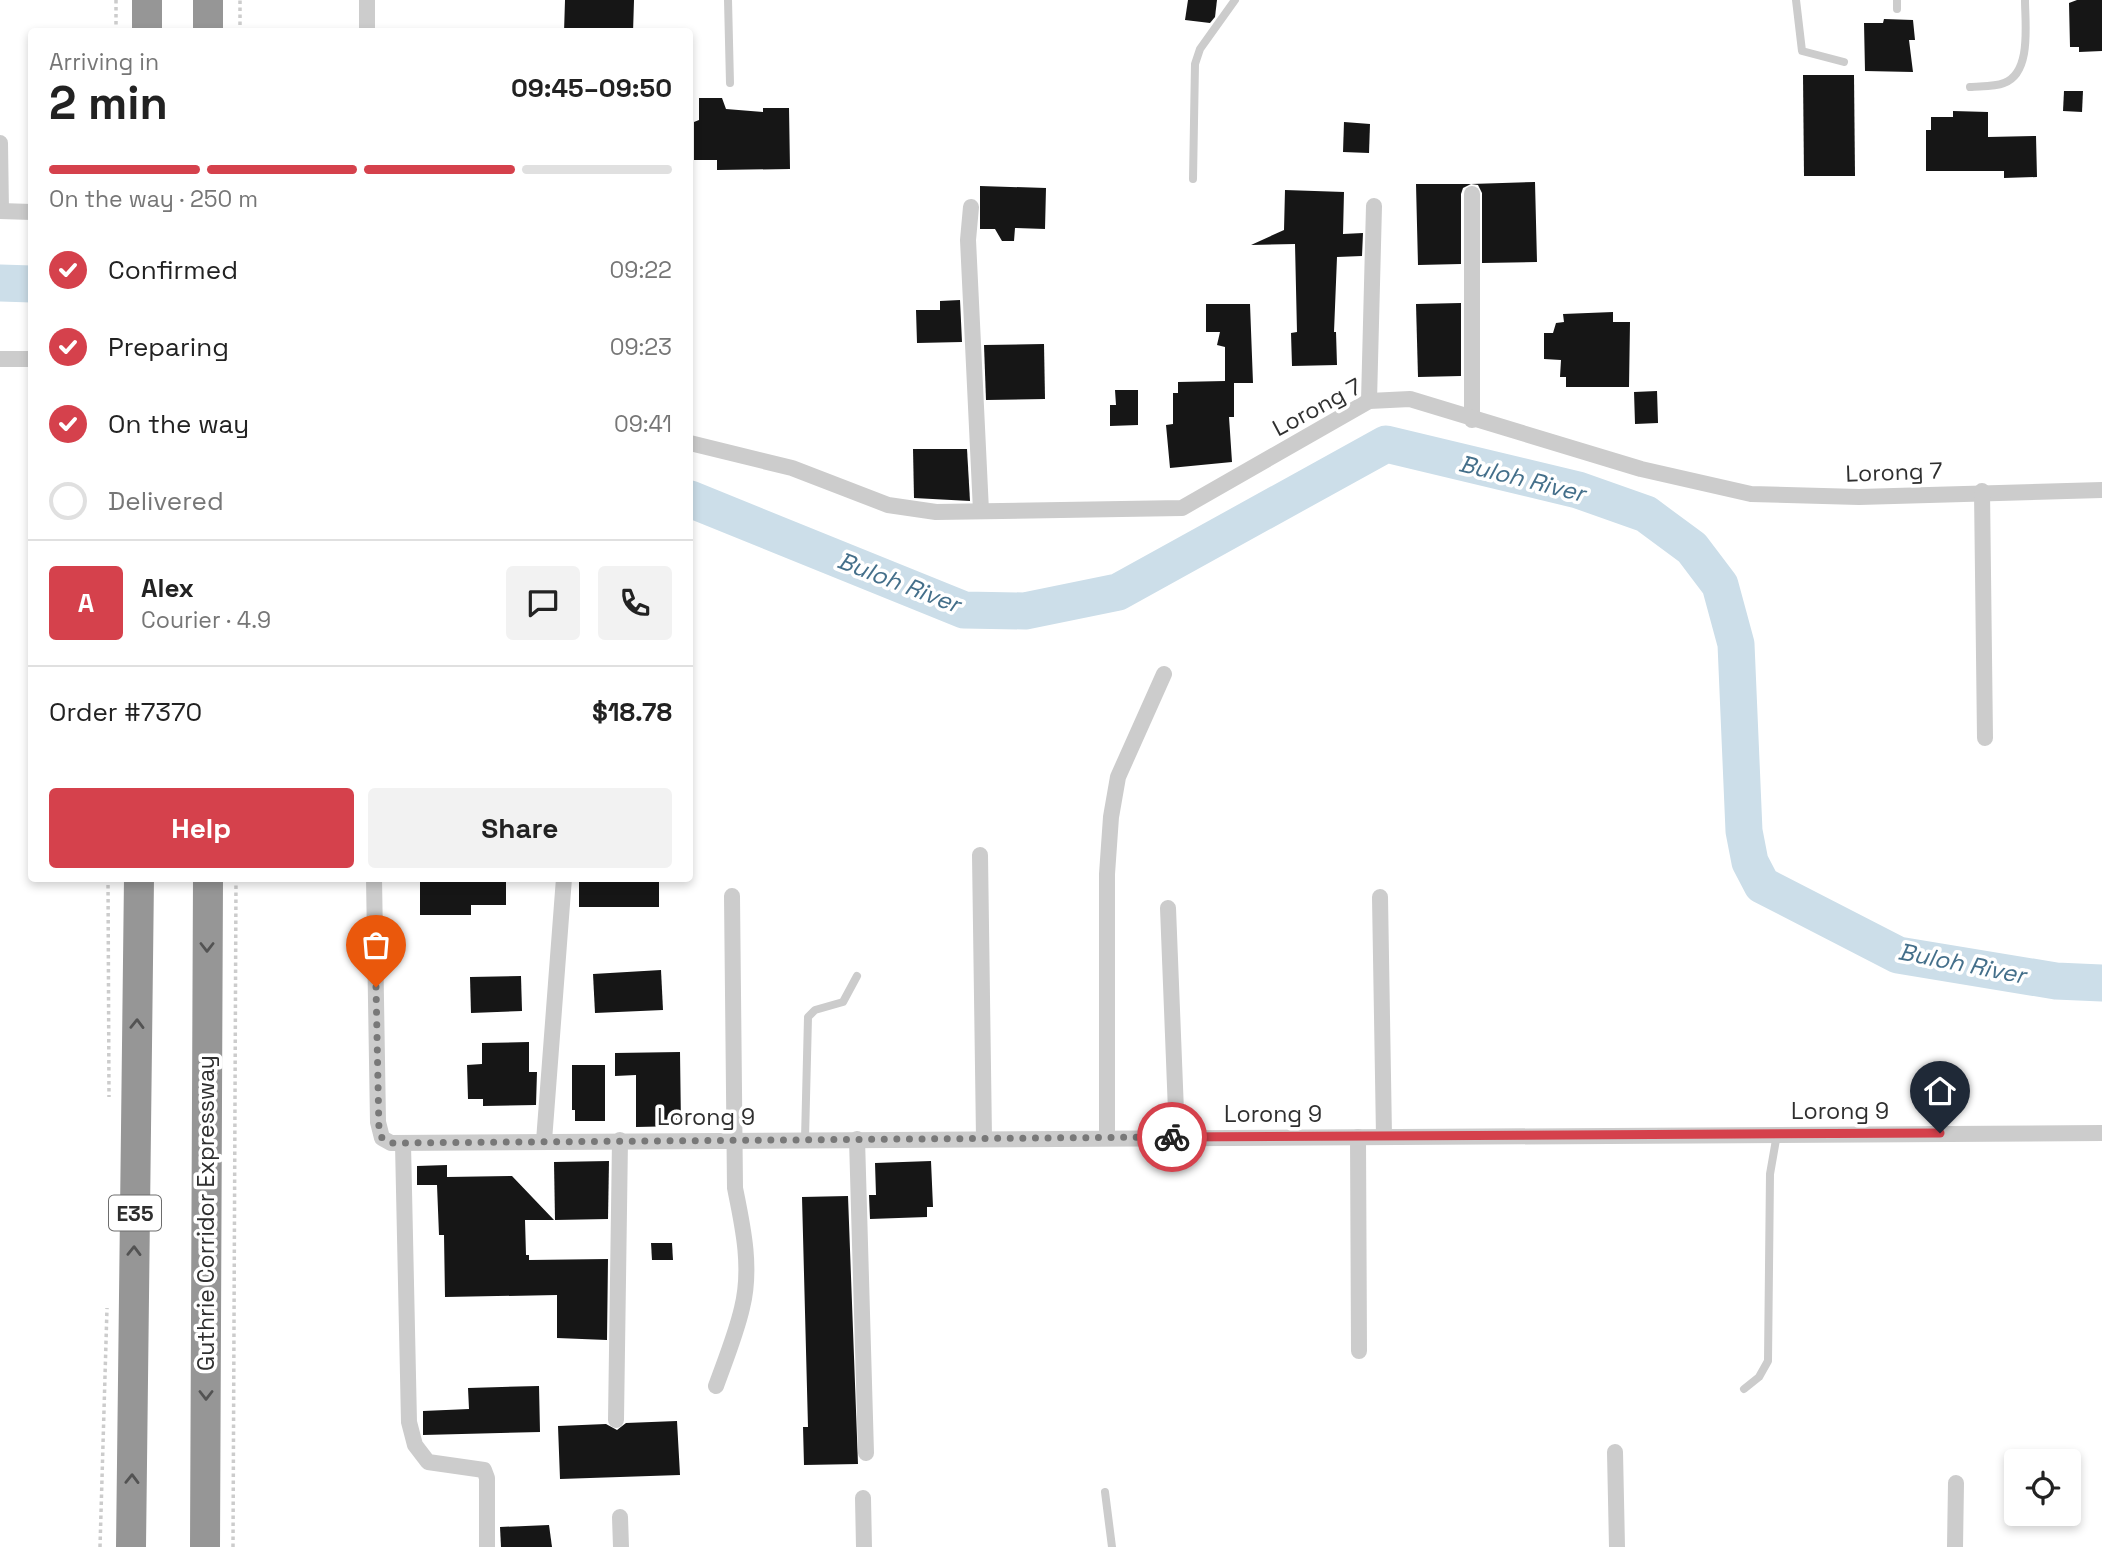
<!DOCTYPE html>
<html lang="en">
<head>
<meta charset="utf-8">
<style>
	body { margin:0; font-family:"Space Grotesk",sans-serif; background:#f2f2f2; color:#222; height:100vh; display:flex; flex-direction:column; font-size:26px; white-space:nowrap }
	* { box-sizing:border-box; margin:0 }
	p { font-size:23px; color:#767676 }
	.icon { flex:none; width:38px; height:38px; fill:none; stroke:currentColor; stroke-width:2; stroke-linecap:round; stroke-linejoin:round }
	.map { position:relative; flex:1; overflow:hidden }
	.sheet { position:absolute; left:28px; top:28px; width:665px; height:854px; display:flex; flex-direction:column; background:#fff; border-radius:7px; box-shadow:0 4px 10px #0003 }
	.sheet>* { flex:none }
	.fabs { position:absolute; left:2004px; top:1449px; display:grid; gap:14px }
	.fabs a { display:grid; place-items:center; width:77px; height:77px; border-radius:7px; background:#fff; box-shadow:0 4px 10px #0003; font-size:35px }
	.pin { position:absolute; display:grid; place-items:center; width:60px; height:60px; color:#fff; margin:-72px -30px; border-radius:50% 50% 50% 0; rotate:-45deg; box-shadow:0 0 7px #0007 }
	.pin .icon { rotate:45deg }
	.courier { position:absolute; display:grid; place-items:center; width:70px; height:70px; margin:-35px; border:5px solid #d5414c; border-radius:50%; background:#fff; color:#222; box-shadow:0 2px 9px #0007 }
	.overview em { font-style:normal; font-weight:800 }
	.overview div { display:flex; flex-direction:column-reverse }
	.overview { display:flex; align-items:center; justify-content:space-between; height:119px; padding:0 21px }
	h1 { font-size:46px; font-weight:800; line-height:52px }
	.bar { display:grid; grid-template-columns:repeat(4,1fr); gap:10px 7px; align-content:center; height:84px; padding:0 21px }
	.bar i { height:9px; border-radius:5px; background:#e0e0e0 }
	.bar .on { background:#d5414c }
	.bar p { grid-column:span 4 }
	.line { display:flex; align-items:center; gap:18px; padding:0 21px; border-top:2px solid #e0e0e0 }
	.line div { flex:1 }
	.round { display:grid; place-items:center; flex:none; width:74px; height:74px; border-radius:7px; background:#f2f2f2 }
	ol { padding:0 21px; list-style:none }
	li { display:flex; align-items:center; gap:21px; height:77px }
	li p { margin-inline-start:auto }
	li .icon { padding:7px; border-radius:50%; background:#d5414c; color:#fff; stroke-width:4 }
	li:last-child { color:#767676 }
	li i { width:38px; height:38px; border:4px solid #e0e0e0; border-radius:50% }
	.button { display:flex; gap:14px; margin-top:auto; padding:14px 21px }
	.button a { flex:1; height:80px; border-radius:7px; background:#d5414c; color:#fff; font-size:28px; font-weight:800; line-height:80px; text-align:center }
	.button a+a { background:#f2f2f2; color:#222 }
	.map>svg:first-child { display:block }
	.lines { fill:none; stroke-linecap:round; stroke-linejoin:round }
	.river { stroke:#ccdee9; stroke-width:37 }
	.building { fill:#161616 }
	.path { stroke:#ccc; stroke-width:3.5; stroke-dasharray:3.5 3.5; stroke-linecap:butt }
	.service { stroke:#ccc; stroke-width:8 }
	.minor { stroke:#ccc; stroke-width:16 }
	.motorway { stroke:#969696; stroke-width:30 }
	.oneway { stroke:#535353 }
	.done { stroke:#787878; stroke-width:7; stroke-dasharray:0 12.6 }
	.route { stroke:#d5414c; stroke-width:9 }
	.labels { text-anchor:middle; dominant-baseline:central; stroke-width:7; stroke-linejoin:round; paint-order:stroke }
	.shield { fill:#fff; stroke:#6d6d6d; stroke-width:2 }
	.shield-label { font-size:21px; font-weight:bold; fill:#2f2f2f }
	.street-label { font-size:23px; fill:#2f2f2f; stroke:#fff }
	.water-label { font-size:24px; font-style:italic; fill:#446f8a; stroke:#fff }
</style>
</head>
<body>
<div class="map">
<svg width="2102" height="1547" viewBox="0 0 2102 1547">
	<rect width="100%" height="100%" fill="#fff"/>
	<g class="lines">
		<g class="river">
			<path d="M0,283l32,1"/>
			<path d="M690,499l274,111 61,1 93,-19 268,-148 192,46 68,24 46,34 28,37 16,59 8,187 6,31 12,23 136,70 158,26 46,2"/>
		</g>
	</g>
	<g class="building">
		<path d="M565,0h69l-1,32h-69z"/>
		<path d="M1188,0h29l-2,17 -5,6 -25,-3z"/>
		<path d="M2077,0h25v51l-23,1v-5h-9l-1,-44z"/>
		<path d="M1884,19l29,1 2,20h-6l4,32 -48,-1 -1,-48h19z"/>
		<path d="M1803,75h51l1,101h-51z"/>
		<path d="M2064,91h19l-1,21 -19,-1z"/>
		<path d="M699,98h23l4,11 37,3v-4h26l1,61 -73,1v-10h-23v-38l5,-2z"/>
		<path d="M1953,111l35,1v25l48,-1 1,41 -33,1v-7h-78v-41h5v-13h22z"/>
		<path d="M1344,122l26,2 -1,29 -26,-1z"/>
		<path d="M1535,182l2,80 -55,1v-70l-4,-8 -7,-1z"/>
		<path d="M1416,184h55l-8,4 -2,6v70l-43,1z"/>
		<path d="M980,186l66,2 -1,41 -30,-1 -1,13h-12l-7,-12h-15z"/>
		<path d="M1285,190l59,2 -1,42 20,-1 -1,23 -25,1 -3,75h2l1,33 -45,1 -1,-33 6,-1 -2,-88 -44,1 33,-15z"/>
		<path d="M960,300l2,42 -45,1 -1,-33h24v-9z"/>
		<path d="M1461,303v73l-43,1 -2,-73z"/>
		<path d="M1206,304h44l3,79h-19v34h-5l3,45 -62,6 -4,-43 7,-1v-31h5v-11l47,-1v-34l-8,-2 3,-13h-14z"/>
		<path d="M1613,312v10h17l-1,65h-63v-10h-6l1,-17 -17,-1v-26h9l3,-10 8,-1 -1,-8z"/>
		<path d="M1044,344l1,55 -59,1 -2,-55z"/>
		<path d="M1115,390h23v35l-28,1v-21h6z"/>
		<path d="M1657,391l1,32 -23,1 -1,-32z"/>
		<path d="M913,449h54l3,52 -56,-3z"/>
		<path d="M420,878h86v27h-35v10h-51z"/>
		<rect x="579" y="878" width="80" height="29"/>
		<path d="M661,970l2,40 -68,3 -2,-39z"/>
		<path d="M521,976l1,35 -51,2 -1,-36z"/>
		<path d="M529,1042v30h8l-1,33 -53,1v-7h-15l-1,-34 15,-1v-21z"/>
		<path d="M680,1052l1,74 -45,1v-52l-21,1v-23z"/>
		<path d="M572,1065h33v56h-30v-11h-3z"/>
		<path d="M609,1161l-1,58 -53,1 -1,-58z"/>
		<path d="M931,1161l2,46h-6v10l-57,2 -1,-24h7l-1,-32z"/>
		<path d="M447,1165v12l65,-1 42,44h-29l1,35h3v5l79,-1 -1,81 -50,-2v-43l-112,2 -1,-62h-5l-2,-50h-20v-19z"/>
		<path d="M848,1196l10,268 -54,1 -1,-38h5l-6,-230z"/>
		<path d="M651,1243h21l1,17h-21z"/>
		<path d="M539,1386l1,46 -117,3v-24l46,-2 -1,-21z"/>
		<path d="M677,1421l3,54 -120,4 -2,-53 48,-2 11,6 9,-7z"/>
		<path d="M549,1525l3,22h-51l-1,-20z"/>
	</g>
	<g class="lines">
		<g class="path">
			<path d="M116,0v32"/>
			<path d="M240,32v-32"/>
			<path d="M108,878l1,219"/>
			<path d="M100,1547l7,-239"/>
			<path d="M233,1547l3,-669"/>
		</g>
		<g class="service">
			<path d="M728,0l2,83"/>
			<path d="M1796,0l6,51 42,11"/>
			<path d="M1897,0v9"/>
			<path d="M1970,87c10,-1 24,0 34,-4 28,-10 21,-60 21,-83"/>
			<path d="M1193,179l2,-115 5,-15 35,-49"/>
			<path d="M805,1139l3,-122 7,-7 28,-8 14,-26"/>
			<path d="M1744,1389l15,-12 9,-16 2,-187 7,-40"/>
			<path d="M1105,1492l7,55"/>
		</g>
		<g class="minor">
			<path d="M367,32v-32"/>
			<path d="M0,143l1,68"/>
			<path d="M1472,194v226"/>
			<path d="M971,207l-3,33 13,271"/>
			<path d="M0,211l32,1"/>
			<path d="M0,359h32"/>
			<path d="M1369,401l5,-195"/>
			<path d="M690,443l102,25 96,37 48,7 246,-4 187,-107 41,-2 231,70 110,25 108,3 243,-7"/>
			<path d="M1982,491l3,247"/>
			<path d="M980,855l4,283"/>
			<path d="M374,878l4,244 4,16 9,5 1711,-10"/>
			<path d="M1380,897l4,239"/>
			<path d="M1168,908l9,229"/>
			<path d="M1358,1137l1,214"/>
			<path d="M1107,1138v-264l4,-57 7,-40 46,-103"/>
			<path d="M857,1139l9,314"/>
			<path d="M544,1141l20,-263"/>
			<path d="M403,1144l6,278 6,23 13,17 56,8 3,8v69"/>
			<path d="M716,1386c9,-25 20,-52 26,-78 10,-40 1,-81 -7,-120l-3,-292"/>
			<path d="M616,1420l4,-280"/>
			<path d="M1615,1452l2,95"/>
			<path d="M863,1498l1,49"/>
			<path d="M620,1517l1,30"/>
			<path d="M1955,1547l1,-64"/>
		</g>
		<g class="motorway">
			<path d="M147,32v-32"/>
			<path d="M208,32v-32"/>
			<path d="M131,1547l8,-669"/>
			<path d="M205,1547l3,-669"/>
		</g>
	</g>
	<defs><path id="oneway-chevron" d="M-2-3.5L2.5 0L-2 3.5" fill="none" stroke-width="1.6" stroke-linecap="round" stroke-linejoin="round" transform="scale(1.75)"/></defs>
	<g class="oneway">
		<use href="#oneway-chevron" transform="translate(207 947) rotate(90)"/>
		<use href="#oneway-chevron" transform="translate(137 1024) rotate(-89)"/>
		<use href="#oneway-chevron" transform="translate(134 1251) rotate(-89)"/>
		<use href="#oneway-chevron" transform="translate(206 1395) rotate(90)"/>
		<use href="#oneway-chevron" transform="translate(132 1479) rotate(-89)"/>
	</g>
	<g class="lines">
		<path class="done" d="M376,987l3,144 3,7 9,5 781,-6"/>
		<path class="route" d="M1172,1137l768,-4"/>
	</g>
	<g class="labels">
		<rect class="shield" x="109" y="1195.5" width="52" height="35" rx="5"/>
		<g class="shield-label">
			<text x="135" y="1213">E35</text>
		</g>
		<g class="street-label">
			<text transform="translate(1317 407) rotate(-28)">Lorong 7</text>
			<text transform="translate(1894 472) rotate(-2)">Lorong 7</text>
			<text x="1840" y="1111">Lorong 9</text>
			<text x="1273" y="1114">Lorong 9</text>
			<text x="706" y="1117">Lorong 9</text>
			<text transform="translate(206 1213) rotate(-90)">Guthrie Corridor Expressway</text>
		</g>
		<g class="water-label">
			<text transform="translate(1522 478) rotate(14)">Buloh River</text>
			<text transform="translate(899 582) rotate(21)">Buloh River</text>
			<text transform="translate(1962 963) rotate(11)">Buloh River</text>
		</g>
	</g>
</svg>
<div class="fabs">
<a><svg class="icon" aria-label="locate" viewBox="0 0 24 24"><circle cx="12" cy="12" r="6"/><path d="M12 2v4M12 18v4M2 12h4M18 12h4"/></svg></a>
</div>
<div class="pin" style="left:376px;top:987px;background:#ea580c"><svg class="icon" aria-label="bag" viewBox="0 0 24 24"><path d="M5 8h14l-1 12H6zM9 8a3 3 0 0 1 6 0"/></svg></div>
<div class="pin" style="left:1940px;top:1133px;background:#1f2937"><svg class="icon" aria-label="home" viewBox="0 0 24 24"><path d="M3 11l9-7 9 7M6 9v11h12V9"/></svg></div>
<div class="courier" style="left:1172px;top:1137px"><svg class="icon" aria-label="bike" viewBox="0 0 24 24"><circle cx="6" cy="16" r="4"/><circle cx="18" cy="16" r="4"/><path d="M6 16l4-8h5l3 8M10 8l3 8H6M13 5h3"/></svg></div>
<section class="sheet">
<div class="overview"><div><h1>2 min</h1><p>Arriving in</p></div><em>09:45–09:50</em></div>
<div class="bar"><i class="on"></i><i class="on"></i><i class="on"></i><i></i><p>On the way · 250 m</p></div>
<ol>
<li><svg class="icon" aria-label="check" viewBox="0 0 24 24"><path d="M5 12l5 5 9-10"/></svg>Confirmed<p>09:22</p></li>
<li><svg class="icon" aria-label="check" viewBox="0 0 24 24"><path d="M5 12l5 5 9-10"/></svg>Preparing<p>09:23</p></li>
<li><svg class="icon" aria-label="check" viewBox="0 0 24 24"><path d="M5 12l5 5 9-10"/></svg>On the way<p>09:41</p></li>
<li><i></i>Delivered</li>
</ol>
<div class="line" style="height:126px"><b class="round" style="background:#d5414c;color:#fff">A</b><div><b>Alex</b><p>Courier · 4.9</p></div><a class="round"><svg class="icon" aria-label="chat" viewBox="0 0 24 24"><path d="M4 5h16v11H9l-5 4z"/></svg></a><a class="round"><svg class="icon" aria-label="phone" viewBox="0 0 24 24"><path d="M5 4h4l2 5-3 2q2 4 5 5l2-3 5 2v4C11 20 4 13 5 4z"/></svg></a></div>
<div class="line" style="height:91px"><div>Order #7370</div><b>$18.78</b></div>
<div class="button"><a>Help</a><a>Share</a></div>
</section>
</div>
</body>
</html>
